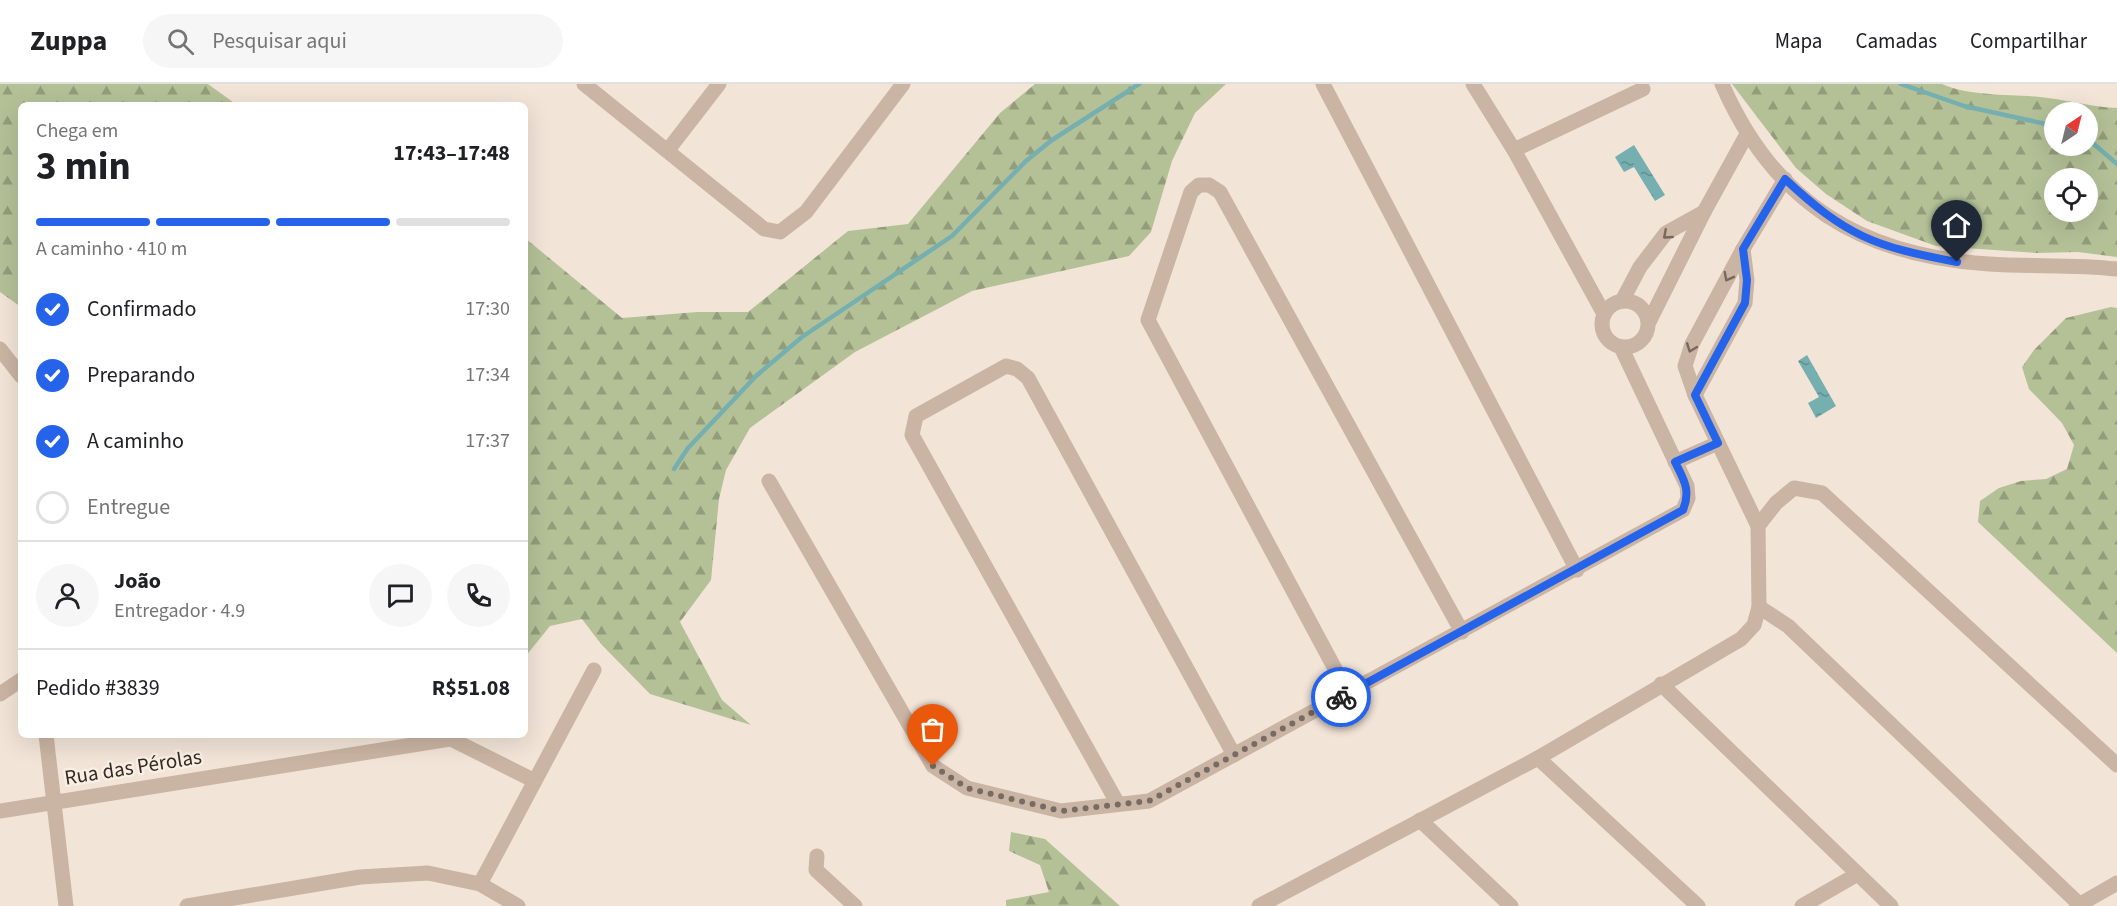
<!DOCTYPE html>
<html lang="pt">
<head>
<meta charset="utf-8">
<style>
	body { margin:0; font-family:"Source Sans 3",sans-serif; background:#f6f6f6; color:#202124; height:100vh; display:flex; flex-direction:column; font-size:22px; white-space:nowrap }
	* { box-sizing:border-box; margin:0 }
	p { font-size:20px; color:#757577 }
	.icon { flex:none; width:33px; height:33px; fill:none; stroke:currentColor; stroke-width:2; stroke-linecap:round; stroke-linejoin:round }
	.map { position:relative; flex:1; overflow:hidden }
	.sheet { position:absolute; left:18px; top:18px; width:510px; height:636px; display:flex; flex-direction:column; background:#fff; border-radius:9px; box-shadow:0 6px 24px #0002 }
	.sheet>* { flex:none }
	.needle { width:39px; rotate:35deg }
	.controls { position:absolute; left:2044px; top:18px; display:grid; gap:12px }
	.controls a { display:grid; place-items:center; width:54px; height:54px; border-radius:50%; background:#fff; box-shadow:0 6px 24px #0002; font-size:30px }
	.pin { position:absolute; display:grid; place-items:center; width:51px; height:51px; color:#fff; margin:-62px -26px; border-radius:50% 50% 50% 0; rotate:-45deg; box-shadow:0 0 6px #0007 }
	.pin .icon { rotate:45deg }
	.courier { position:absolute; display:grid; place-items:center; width:60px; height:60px; margin:-30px; border:4px solid #2563eb; border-radius:50%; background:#fff; color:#222; box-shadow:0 2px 8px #0007 }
	.headline em { font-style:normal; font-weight:700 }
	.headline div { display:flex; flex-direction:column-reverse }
	.headline { display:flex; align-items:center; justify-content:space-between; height:102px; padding:0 18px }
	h1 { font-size:39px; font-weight:700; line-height:45px }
	.bar { display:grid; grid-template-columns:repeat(4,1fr); gap:9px 6px; align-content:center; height:72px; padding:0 18px }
	.bar i { height:8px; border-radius:4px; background:#e0e0e0 }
	.bar .active { background:#2563eb }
	.bar p { grid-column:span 4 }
	.line { display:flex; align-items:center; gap:15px; padding:0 18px; border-top:2px solid #e0e0e0 }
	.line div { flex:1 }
	.round { display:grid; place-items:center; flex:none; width:63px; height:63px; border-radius:32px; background:#f6f6f6 }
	ol { padding:0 18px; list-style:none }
	li { display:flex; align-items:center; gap:18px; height:66px }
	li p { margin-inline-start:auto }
	li .icon { padding:6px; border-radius:50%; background:#2563eb; color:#fff; stroke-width:4 }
	li:last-child { color:#757577 }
	li i { width:33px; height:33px; border:3px solid #e0e0e0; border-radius:50% }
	header { display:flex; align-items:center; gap:36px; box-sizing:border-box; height:84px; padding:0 30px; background:#fff; border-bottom:2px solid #e0e0e0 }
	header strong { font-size:28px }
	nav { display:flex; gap:33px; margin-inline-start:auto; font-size:21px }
	.search { width:420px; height:54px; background:#f6f6f6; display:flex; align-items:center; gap:15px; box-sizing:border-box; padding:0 21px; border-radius:33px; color:#757577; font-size:22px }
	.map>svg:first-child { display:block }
	.forest { fill:url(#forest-firs); fill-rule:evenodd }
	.water { fill:url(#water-ripples) }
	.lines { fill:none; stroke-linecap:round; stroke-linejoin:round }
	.stream { stroke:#75afb0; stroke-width:4.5 }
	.minor { stroke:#cab4a3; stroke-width:15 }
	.oneway { stroke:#78685e }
	.done { stroke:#776b63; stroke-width:6; stroke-dasharray:0 10.8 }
	.route { stroke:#2563eb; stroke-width:8 }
	.labels { text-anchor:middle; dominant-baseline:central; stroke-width:5; stroke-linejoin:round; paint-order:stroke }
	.street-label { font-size:21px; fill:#352a25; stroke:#faefe3 }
</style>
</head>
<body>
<header>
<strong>Zuppa</strong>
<div class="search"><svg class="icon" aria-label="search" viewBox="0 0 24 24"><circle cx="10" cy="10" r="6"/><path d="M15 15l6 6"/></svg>Pesquisar aqui</div>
<nav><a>Mapa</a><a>Camadas</a><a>Compartilhar</a></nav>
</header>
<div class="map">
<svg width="2117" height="822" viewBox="0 0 2117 822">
	<defs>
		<pattern id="forest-firs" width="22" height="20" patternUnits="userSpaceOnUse" patternTransform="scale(1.5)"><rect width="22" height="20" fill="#b4c197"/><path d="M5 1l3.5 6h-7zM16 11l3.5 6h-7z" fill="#939d7b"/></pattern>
		<pattern id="water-ripples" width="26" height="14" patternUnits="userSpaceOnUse" patternTransform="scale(1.5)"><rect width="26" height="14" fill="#75afb0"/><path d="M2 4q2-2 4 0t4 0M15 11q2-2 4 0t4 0" fill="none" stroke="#618f8f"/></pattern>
	</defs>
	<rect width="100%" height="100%" fill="#f2e4d7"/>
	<g class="forest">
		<path d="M0,0h208l29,21h-216v202l-21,-15z"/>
		<path d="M1035,0h191l-31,29 -23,48 -21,71 -22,24 -157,35 -117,61 -105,76 -24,42 -7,29 -8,81 -31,42 42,78 29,25 -101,-31 -49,-50 -19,-25 -32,7 -25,31v-419l97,80 75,-6h51l100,-81 60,-7 92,-111z"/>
		<path d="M1732,0h210c32,14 72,9 106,14 24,3 45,9 69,10v149l-39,-5 -42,1 -100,-7 -69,-25 -41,-27 -30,-26zM2088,28v34h-33v-34zM2088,94v34h-33v-34z"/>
		<path d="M2111,223l6,1v345l-139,-131 2,-21 19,-13 22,-7 25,-2 21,-10 7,-24 -12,-22 -33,-34 -7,-22 12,-17 32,-32z"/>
		<path d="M1011,748l34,7 75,67h-114v-6l43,-8 -9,-27 -31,-14z"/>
	</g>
	<g class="water">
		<path d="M1634,61l31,50 -10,6 -21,-34 -10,5 -9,-15z"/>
		<path d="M1807,271l29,51 -20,12 -8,-15 11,-6 -21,-36z"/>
	</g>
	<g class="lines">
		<g class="stream">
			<path d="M1901,0l63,22 91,20"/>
			<path d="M2088,55l29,25"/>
			<path d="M674,385l14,-21 68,-72 46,-39 150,-101 74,-75 26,-21 87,-56"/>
		</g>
		<g class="minor">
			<path d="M584,0l180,145 16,3 26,-20 97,-128"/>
			<path d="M1323,0l254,486"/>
			<path d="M1473,0l41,66 90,164"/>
			<path d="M1722,0c52,119 139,172 267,180 43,3 85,0 128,5"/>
			<path d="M668,66l51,-66"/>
			<path d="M1514,66l129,-61"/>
			<circle cx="1625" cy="240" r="23"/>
			<path d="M1622,217l18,-34 26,-34 38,-21"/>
			<path d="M1649,238l55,-110 43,-78"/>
			<path d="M0,265l21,27"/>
			<path d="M1695,311l50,-92 2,-23 -4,-31"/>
			<path d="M1675,378l43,-19"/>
			<path d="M769,397l164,285 34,22 94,23 88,-10 534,-291 5,-12 -1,-12 -66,-139"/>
			<path d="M1758,442l-63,-131 -10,-29 7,-22 51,-95 42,-70"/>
			<path d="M1759,523l29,19 292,279"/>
			<path d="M1661,600l230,222"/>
			<path d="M1348,609l-200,-373 43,-128 8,-7h10l11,7 242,440"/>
			<path d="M0,610l21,-14"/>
			<path d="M46,651l20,171"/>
			<path d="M443,651l92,46"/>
			<path d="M1538,674l160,148"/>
			<path d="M1118,720l-206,-369 4,-19 90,-50 11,3 11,9 206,377"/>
			<path d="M0,727l450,-72"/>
			<path d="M1420,736l91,86"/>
			<path d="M817,772l-1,14 39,36"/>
			<path d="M480,800l114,-214"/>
			<path d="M187,822l173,-29 68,-4 52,11 38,22"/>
			<path d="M1259,822l279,-148 203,-119 13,-14 5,-18 -1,-81 18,-23 18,-15 28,5 295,272"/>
			<path d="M1802,822l54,-31"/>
			<path d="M2077,822l40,-23"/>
		</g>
	</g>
	<defs><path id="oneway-chevron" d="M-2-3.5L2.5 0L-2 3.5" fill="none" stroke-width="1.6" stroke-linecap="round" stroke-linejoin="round" transform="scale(1.5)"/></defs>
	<g class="oneway">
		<use href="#oneway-chevron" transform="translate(1667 151) rotate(139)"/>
		<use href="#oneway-chevron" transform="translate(1728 193) rotate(118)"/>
		<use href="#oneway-chevron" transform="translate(1691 264) rotate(111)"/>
	</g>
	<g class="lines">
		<path class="done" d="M933,682l34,22 94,23 88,-10 192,-104"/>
		<path class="route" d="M1341,613l342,-187c8,-20 1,-30 -8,-48l43,-19 -23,-48 50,-92 2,-23 -4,-31 42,-70c61,57 90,68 172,83"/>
	</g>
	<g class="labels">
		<g class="street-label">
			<text transform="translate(133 683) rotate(-9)">Rua das Pérolas</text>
		</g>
	</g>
</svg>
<div class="controls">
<a><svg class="needle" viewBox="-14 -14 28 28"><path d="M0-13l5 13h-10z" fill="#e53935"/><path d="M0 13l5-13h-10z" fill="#757577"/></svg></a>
<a><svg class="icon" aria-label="locate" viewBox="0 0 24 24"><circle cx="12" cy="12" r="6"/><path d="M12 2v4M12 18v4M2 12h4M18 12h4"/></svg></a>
</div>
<div class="pin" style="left:933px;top:682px;background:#ea580c"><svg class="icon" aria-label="bag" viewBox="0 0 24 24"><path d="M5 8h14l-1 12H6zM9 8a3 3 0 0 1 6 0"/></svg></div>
<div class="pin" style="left:1957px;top:178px;background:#1f2937"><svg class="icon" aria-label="home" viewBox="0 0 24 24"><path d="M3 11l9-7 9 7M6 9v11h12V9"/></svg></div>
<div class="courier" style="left:1341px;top:613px"><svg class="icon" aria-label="bike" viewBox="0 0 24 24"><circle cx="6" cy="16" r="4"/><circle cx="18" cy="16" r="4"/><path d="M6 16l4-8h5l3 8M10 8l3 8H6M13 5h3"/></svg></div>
<section class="sheet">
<div class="headline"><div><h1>3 min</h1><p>Chega em</p></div><em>17:43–17:48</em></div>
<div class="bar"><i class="active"></i><i class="active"></i><i class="active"></i><i></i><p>A caminho · 410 m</p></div>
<ol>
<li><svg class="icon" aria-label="check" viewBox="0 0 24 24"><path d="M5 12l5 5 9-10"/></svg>Confirmado<p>17:30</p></li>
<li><svg class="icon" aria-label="check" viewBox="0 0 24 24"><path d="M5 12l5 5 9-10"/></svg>Preparando<p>17:34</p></li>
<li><svg class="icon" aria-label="check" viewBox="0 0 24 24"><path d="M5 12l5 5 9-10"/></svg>A caminho<p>17:37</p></li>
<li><i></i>Entregue</li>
</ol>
<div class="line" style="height:108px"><a class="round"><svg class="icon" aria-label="person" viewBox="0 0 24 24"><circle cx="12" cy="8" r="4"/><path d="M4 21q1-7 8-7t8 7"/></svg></a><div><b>João</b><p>Entregador · 4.9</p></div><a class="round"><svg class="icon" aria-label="chat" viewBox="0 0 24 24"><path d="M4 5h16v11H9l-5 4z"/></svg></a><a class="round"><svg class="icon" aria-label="phone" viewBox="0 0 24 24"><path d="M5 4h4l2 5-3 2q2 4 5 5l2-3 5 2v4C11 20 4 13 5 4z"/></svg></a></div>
<div class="line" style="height:78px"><div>Pedido #3839</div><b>R$51.08</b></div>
</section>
</div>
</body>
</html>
